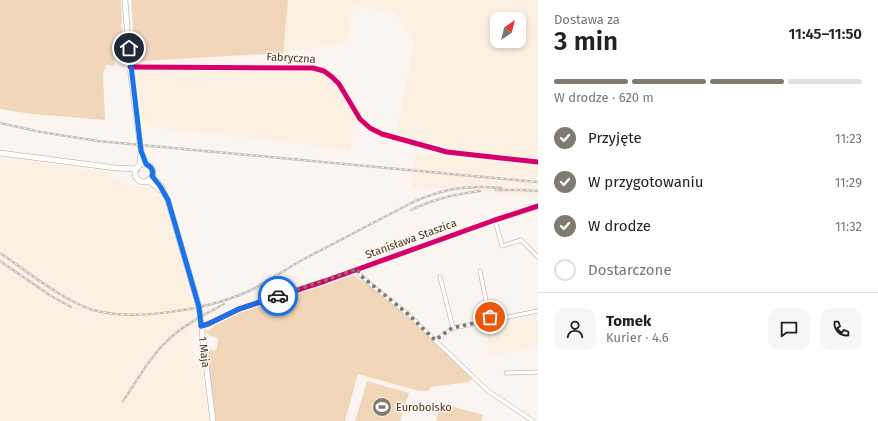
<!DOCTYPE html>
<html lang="pl">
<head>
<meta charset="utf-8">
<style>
	body { margin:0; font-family:"Fira Sans",sans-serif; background:#f6f6f6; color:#222; height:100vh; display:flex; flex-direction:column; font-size:15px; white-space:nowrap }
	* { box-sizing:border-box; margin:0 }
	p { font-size:13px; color:#767676 }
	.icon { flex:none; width:22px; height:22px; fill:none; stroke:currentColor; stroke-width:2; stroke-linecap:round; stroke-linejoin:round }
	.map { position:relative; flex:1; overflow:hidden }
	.side { display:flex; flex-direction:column; background:#fff; width:340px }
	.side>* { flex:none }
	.needle { width:26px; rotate:35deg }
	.buttons { position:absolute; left:490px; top:12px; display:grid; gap:8px }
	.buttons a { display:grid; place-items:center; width:36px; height:36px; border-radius:8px; background:#fff; box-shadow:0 2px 6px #0003; font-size:20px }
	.pin { position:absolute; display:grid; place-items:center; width:34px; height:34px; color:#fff; margin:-17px; border:2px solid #fff; border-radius:50%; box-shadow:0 1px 4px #0007 }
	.courier { position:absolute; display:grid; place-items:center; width:40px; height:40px; margin:-20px; border:3px solid #1a73e8; border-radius:50%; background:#fff; color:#222; box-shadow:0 1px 5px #0007 }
	.overview em { font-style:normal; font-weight:600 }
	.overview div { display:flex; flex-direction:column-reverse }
	.overview { display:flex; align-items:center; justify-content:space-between; height:68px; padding:0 16px }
	h1 { font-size:26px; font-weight:600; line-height:30px }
	.bar { display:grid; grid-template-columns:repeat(4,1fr); gap:6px 4px; align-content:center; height:48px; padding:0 16px }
	.bar i { height:5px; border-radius:3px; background:#e0e0e0 }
	.bar .current { background:#817a71 }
	.bar p { grid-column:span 4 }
	.line { display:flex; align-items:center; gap:10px; padding:0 16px; border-top:1px solid #e0e0e0 }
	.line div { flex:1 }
	.round { display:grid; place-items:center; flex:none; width:42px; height:42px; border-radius:12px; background:#f6f6f6 }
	ol { padding:0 16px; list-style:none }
	li { display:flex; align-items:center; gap:12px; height:44px }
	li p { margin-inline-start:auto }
	li .icon { padding:4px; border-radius:50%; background:#817a71; color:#fff; stroke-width:4 }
	li:last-child { color:#767676 }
	li i { width:22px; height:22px; border:2px solid #e0e0e0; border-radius:50% }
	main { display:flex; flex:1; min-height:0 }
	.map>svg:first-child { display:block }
	.built { fill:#fcf0e3; fill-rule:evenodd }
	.green { fill:#f2d6b9 }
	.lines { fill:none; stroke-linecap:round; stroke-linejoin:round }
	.street-casing { stroke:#afa8a1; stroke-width:4.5 }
	.secondary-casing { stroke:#afa8a1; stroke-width:6 }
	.street { stroke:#fefefd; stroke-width:3.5 }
	.secondary { stroke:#fefefd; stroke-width:5 }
	.rail-casing { stroke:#c2c0bf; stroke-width:2.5 }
	.rail { stroke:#fff5eb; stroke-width:1; stroke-dasharray:3; stroke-linecap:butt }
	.cycleway-casing { stroke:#fff5eb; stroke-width:8 }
	.cycleway { stroke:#d6006c; stroke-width:5 }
	.done { stroke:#817a71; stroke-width:4; stroke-dasharray:0 7.2 }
	.route { stroke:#1a73e8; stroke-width:5 }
	.labels { text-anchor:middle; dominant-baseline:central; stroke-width:3; stroke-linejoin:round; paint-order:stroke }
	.street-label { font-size:11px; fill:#40372d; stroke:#fff5eb }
	.poi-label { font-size:11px; fill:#40372d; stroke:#fff5eb; text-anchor:start }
</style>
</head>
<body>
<main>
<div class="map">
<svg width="538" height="421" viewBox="0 0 538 421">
	<rect width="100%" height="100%" fill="#faf5f0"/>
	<g class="built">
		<path d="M288,0h250v158l-90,-9 -52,-14 18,-92 -19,-30 -41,-7 -8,37 -63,10zM497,19h22v22h-22z"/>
		<path d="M146,70h148l17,1 8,2 11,6 8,8 17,28 -5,35 -140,-17 -46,-4 -14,-3 -8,-6 -4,-44 1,-3z"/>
		<path d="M415,154l123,12v31l-93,-8 -34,-1z"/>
		<path d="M0,157l104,15 23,13 7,-1 22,10 5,5 3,6 29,97 4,21 -7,5 5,35 7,3 7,55h-209z"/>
		<path d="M536,315l2,18v14l-49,9 -3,-30 35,-7z"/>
	</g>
	<g class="green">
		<path d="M0,0h121l1,23h-1v4h1l2,24h-10l1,15 -9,-1 -3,10 2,45 -73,-6 -32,-5z"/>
		<path d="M131,0h157l-5,53 -141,8 -7,-7z"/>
		<path d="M353,275c45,29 81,67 119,104l-4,3 -37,5 -3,4h-9l-61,-17 -13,47h-129l-9,-65 3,-7 4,2 3,-3 1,-10 -9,-3 -4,-4h3l6,-4 -1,-1 32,-16z"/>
		<path d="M367,381l42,12 -9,28h-45z"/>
		<path d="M441,403l42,12 -2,6h-45z"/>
	</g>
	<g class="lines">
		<defs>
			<g id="street">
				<path d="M130,67l183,1 11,3 8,6 7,7 21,35 10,9 12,6 65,18 91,10"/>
				<path d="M495,220l7,26 19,-6 17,17"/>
				<path d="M357,269l3,6 16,14 32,25 80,77 45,30"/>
				<path d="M480,271l10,49"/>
				<path d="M440,277l13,51"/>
				<path d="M435,340l18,-12 85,-17"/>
				<path d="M506,373l32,-1"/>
			</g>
			<g id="secondary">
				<path d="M125,0l5,67 11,84 -1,14"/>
				<path d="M141,151l5,13"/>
				<path d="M0,153l116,15 21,1"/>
				<circle cx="144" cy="173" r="9"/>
				<path d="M152,176l9,10 7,15 31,106 14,114"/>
				<path d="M148,180l12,10"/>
				<path d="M201,326l7,-2 31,-15 86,-28 170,-61 43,-14"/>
			</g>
		</defs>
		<use href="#street" class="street-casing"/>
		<use href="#secondary" class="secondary-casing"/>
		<use href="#street" class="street"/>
		<use href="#secondary" class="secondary"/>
		<defs>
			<g id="rail">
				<path d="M0,123l41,9 57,9 440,41"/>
				<path d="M496,190h25l17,1"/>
				<path d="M411,210c22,-11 45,-16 69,-19"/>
				<path d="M0,253c27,18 62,47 93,57 42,12 115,-1 154,-18 20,-9 37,-22 55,-32 38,-20 76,-40 113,-59 32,-13 52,-16 86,-13"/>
				<path d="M0,261l51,35 20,11"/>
				<path d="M123,401c14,-20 26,-43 44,-60 16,-16 37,-26 57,-37"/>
			</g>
		</defs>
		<use href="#rail" class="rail-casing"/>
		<use href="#rail" class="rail"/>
		<defs>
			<g id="cycleway">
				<path d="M130,67l183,1 11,3 8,6 7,7 21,35 10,9 12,6 65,18 91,10"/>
				<path d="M201,326l7,-2 31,-15 86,-28 170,-61 43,-14"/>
			</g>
		</defs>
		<use href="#cycleway" class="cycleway-casing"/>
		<use href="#cycleway" class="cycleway"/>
	</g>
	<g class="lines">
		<path class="done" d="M278,296l79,-27 3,6 48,39 27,26 17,-12 38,-8v-3"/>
		<path class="route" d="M129,48l12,103 5,13c6,3 8,7 6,12l8,10 8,14 31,107 2,19 7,-2 31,-15 39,-13"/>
	</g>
	<defs>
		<symbol id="stadium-disc" viewBox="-11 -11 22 22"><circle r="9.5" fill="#817a71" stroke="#fff5eb"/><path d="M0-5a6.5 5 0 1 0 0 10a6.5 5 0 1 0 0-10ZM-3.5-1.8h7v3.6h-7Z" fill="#fff"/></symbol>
	</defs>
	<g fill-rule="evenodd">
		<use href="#stadium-disc" x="371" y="396" width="22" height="22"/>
	</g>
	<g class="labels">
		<g class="street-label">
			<text transform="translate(291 58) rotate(3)">Fabryczna</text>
			<text transform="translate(411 239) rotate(-20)">Stanisława Staszica</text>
			<text transform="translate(204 352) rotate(83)">1 Maja</text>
		</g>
		<g class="poi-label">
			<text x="396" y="407">Euroboisko</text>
		</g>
	</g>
</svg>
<div class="buttons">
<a><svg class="needle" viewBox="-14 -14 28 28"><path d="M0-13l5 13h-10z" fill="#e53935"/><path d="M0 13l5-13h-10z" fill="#767676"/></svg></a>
</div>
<div class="pin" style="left:490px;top:317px;background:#ea580c"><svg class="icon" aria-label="bag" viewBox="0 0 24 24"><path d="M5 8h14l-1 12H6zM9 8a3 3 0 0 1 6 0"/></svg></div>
<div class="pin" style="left:129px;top:48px;background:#1f2937"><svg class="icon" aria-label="home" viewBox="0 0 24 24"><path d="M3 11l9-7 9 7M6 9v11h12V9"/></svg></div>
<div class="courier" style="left:278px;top:296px"><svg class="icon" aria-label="car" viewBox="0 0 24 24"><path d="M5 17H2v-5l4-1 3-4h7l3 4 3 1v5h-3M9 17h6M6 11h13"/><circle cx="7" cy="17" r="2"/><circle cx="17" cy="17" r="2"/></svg></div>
</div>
<section class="side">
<div class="overview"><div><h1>3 min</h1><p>Dostawa za</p></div><em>11:45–11:50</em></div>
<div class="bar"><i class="current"></i><i class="current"></i><i class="current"></i><i></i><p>W drodze · 620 m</p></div>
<ol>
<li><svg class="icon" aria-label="check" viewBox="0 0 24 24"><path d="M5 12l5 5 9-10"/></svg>Przyjęte<p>11:23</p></li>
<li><svg class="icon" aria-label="check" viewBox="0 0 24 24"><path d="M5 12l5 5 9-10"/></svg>W przygotowaniu<p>11:29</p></li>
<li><svg class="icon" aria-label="check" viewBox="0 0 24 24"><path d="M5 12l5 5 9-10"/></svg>W drodze<p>11:32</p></li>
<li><i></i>Dostarczone</li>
</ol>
<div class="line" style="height:72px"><a class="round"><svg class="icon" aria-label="person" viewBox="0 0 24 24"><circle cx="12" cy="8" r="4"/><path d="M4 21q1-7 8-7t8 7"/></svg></a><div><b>Tomek</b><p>Kurier · 4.6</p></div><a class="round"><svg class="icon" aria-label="chat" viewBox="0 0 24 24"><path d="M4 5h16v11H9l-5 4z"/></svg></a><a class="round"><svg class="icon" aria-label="phone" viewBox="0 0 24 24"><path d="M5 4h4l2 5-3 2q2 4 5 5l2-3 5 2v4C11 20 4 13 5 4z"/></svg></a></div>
</section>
</main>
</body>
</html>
